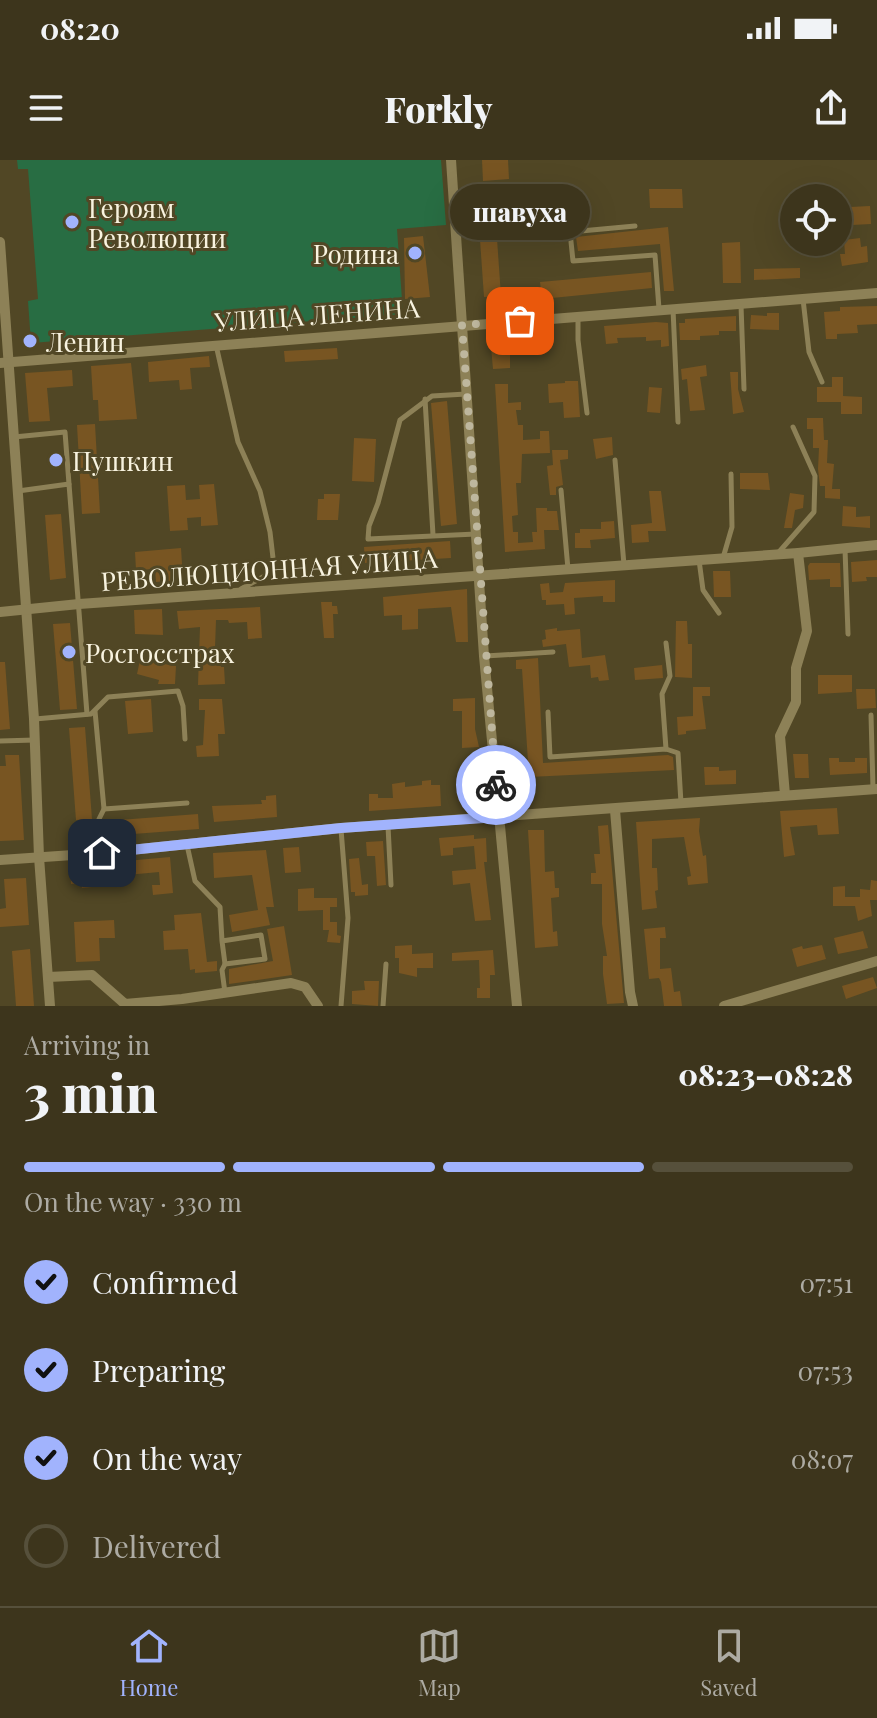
<!DOCTYPE html>
<html lang="en">
<head>
<meta charset="utf-8">
<style>
	body { margin:0; font-family:"Playfair Display",serif; background:#443d25; color:#f1f3f6; height:100vh; display:flex; flex-direction:column; font-size:30px; white-space:nowrap }
	* { box-sizing:border-box; margin:0 }
	p { font-size:26px; color:#adaba3 }
	.icon { flex:none; width:44px; height:44px; fill:none; stroke:currentColor; stroke-width:2; stroke-linecap:round; stroke-linejoin:round }
	.map { position:relative; height:846px; overflow:hidden }
	.drawer { display:flex; flex-direction:column; background:#3d351c; flex:1 }
	.drawer>* { flex:none }
	.fabs { position:absolute; left:780px; top:24px; display:grid; gap:16px }
	.fabs a { display:grid; place-items:center; width:72px; height:72px; border-radius:50%; background:#3d351c; box-shadow:0 8px 32px #0002,0 0 0 2px #56503b; font-size:40px }
	.pin { position:absolute; display:grid; place-items:center; width:68px; height:68px; color:#fff; margin:-34px; border-radius:16px; box-shadow:0 4px 12px #0006 }
	.courier { position:absolute; display:grid; place-items:center; width:80px; height:80px; margin:-40px; border:6px solid #a1b3fd; border-radius:50%; background:#fff; color:#222; box-shadow:0 2px 10px #0007 }
	.bubble { position:absolute; height:56px; border-radius:28px; background:#3d351c; box-shadow:0 8px 32px #0002,0 0 0 2px #56503b; font-size:26px; font-weight:800; line-height:56px; text-align:center }
	.summary em { font-style:normal; font-weight:800 }
	.summary div { display:flex; flex-direction:column-reverse }
	.summary { display:flex; align-items:center; justify-content:space-between; height:136px; padding:0 24px }
	h1 { font-size:52px; font-weight:800; line-height:60px }
	.bar { display:grid; grid-template-columns:repeat(4,1fr); gap:12px 8px; align-content:center; height:96px; padding:0 24px }
	.bar i { height:10px; border-radius:6px; background:#56503b }
	.bar .active { background:#a1b3fd }
	.bar p { grid-column:span 4 }
	ol { padding:0 24px; list-style:none }
	li { display:flex; align-items:center; gap:24px; height:88px }
	li p { margin-inline-start:auto }
	li .icon { padding:8px; border-radius:50%; background:#a1b3fd; color:#111; stroke-width:4 }
	li:last-child { color:#adaba3 }
	li i { width:44px; height:44px; border:4px solid #56503b; border-radius:50% }
	.status { display:flex; justify-content:space-between; align-items:center; height:56px; padding:0 40px; background:#3d351c; direction:ltr }
	.status svg { height:22px; fill:currentColor }
	header { display:flex; justify-content:space-between; align-items:center; height:104px; padding:0 24px; background:#3d351c; font-size:36px; font-weight:800 }
	.tabs { display:flex; justify-content:space-around; align-items:center; height:112px; border-top:2px solid #56503b; background:#3d351c; font-size:22px; color:#adaba3 }
	.tabs a { display:grid; justify-items:center; gap:4px }
	.tabs .active { color:#a1b3fd }
	.map>svg:first-child { display:block }
	.green { fill:#286d43 }
	.building { fill:#785522 }
	.lines { fill:none; stroke-linecap:round; stroke-linejoin:round }
	.lane { stroke:#8d8157; stroke-width:5 }
	.street { stroke:#8d8157; stroke-width:10 }
	.done { stroke:#beb79e; stroke-width:8; stroke-dasharray:0 14.4 }
	.route { stroke:#a1b3fd; stroke-width:10 }
	.poi-dot { fill:#a1b3fd; stroke:#514725; stroke-width:3 }
	.labels { text-anchor:middle; dominant-baseline:central; stroke-width:6; stroke-linejoin:round; paint-order:stroke }
	.poi-label { font-size:26px; fill:#f8f3df; stroke:#514725; text-anchor:start }
	.street-label { font-size:26px; fill:#f8f3df; stroke:#514725 }
</style>
</head>
<body>
<div class="status"><b>08:20</b><svg viewBox="0 0 49 12"><path d="M0 12V9h3v3zM5 12V6h3v6zM10 12V3h3v9zM15 12V0h3v12zM26 1h20v11H26zM47 4h2v5h-2z"/></svg></div>
<header><svg class="icon" aria-label="menu" viewBox="0 0 24 24"><path d="M4 6h16M4 12h16M4 18h16"/></svg>Forkly<svg class="icon" aria-label="share" viewBox="0 0 24 24"><path d="M12 15V3M7 8l5-5 5 5M5 13v7h14v-7"/></svg></header>
<div class="map">
<svg width="877" height="846" viewBox="0 0 877 846">
	<rect width="100%" height="100%" fill="#514725"/>
	<path class="green" d="M17,0h424l5,65 -49,4 6,85 -372,29 -3,-42 10,-2 -10,-130h-10z"/>
	<g class="building">
		<path d="M482,0h26l1,19 -26,2z"/>
		<path d="M649,29h33l1,19h-33z"/>
		<path d="M870,46l1,18 -19,1 -2,-18z"/>
		<path d="M495,50l6,86 -17,1 -6,-86z"/>
		<path d="M668,67l6,64h-10l-4,-47 -82,7 -2,-14z"/>
		<path d="M423,76l7,61 -25,2 -1,-61z"/>
		<path d="M860,78l1,9 6,-1 1,16 -26,4 -2,-12h5l-1,-14z"/>
		<path d="M740,82l1,41h-18l-1,-40z"/>
		<path d="M800,108v10l-46,2v-11z"/>
		<path d="M651,112l1,16 -110,11 -2,-17z"/>
		<path d="M877,146v18l-20,1 1,8 -21,1v5h-11l-2,-27 16,-1v-4z"/>
		<path d="M767,153h12v17l-29,-1 1,-14 16,1z"/>
		<path d="M736,156v15h-17v4l-19,1v4h-20l-1,-17h6v-4z"/>
		<path d="M656,162l12,1 1,23 -8,1v-7l-15,1v-4l-29,1 1,5 -12,1 -2,-18z"/>
		<path d="M540,171h9l2,14 -41,7v16l-17,1 -3,-33z"/>
		<path d="M337,188l1,11 -53,3 -1,-11z"/>
		<path d="M209,196l1,11 -20,1 2,21 -12,1 -1,-10 -30,2 -1,-20z"/>
		<path d="M131,203l6,56 -38,2 -1,-21h-5l-2,-34z"/>
		<path d="M706,205l1,11 -7,1 5,33 -15,1 -3,-32 -5,1 -1,-11z"/>
		<path d="M72,210l1,16 -26,2 3,33 -21,1 -4,-49z"/>
		<path d="M730,212h8v17l6,23 -11,2z"/>
		<path d="M832,217h11v19l19,1v17h-21v-12h-24v-15h15z"/>
		<path d="M565,221h13l2,36 -16,1 -1,-16 -14,1 -1,-19 17,-1z"/>
		<path d="M495,224h13v19l13,-1v8h-5l2,15h5v15l17,-1v-8h9l1,22 -28,1 -1,29h-5l2,32 -6,1 1,16h5v11l15,-1 -1,-10h5l-1,-24h11v3h10l2,19h-15l1,19 -40,3z"/>
		<path d="M649,227l13,1 -2,25 -13,-1z"/>
		<path d="M447,241l10,123 -16,2 -10,-123z"/>
		<path d="M807,258h16l1,22h4l-1,23 7,1 -2,25h8v10l-15,-1v-12h-5l-2,-17 1,-21h-6v-19h-6z"/>
		<path d="M95,264l5,89 -18,1 -5,-89z"/>
		<path d="M612,277l1,18 -17,4 -3,-20z"/>
		<path d="M354,278l22,1 -2,43 -22,-1z"/>
		<path d="M552,290h16v9l-8,1 3,25 -7,2v8h-6l-3,-29 6,-1z"/>
		<path d="M740,313h28l2,17 -30,-1z"/>
		<path d="M214,324l4,41 -17,1v-9l-14,1 1,12 -18,1 -3,-45 18,-1 1,15 14,-1 -1,-14z"/>
		<path d="M649,331h12l5,40h-18l1,11 -17,1 -1,-18 21,-2z"/>
		<path d="M790,333l14,2 -1,13 -8,2 -3,18h-8z"/>
		<path d="M324,334h16l-2,26h-21l1,-21h6z"/>
		<path d="M843,346l13,1v10l14,-1v12l-28,-2z"/>
		<path d="M61,354l5,64 -16,2 -5,-65z"/>
		<path d="M614,361l1,17 -25,2 1,8h-16v-15h5v-4h21v-7z"/>
		<path d="M450,381l1,17 -86,5 -1,-16z"/>
		<path d="M181,388l2,32 -27,2 -1,-13 -19,1 -1,-18z"/>
		<path d="M877,400v17h-11l1,4 -15,1 -1,-20z"/>
		<path d="M810,403h30l1,24h-11v-8l-21,1 -1,-14z"/>
		<path d="M713,411h17l1,26h-17z"/>
		<path d="M615,420v22h-12v-6l-29,2 1,16 -10,1 -1,-11 -18,1v-5h-4l-2,-16 9,-1 1,10 13,-1 2,-9z"/>
		<path d="M467,429l1,53h-12l-5,-35 -33,2v20l-16,1v-15l-18,1 -1,-19z"/>
		<path d="M321,442h11v4h5l1,8h-5l1,24h-10z"/>
		<path d="M260,447l2,31 -14,1 -1,-17 -18,1 -1,-3h-12l-1,28h3l3,19h3l1,17 -27,1 2,-58 -21,2 -2,-18z"/>
		<path d="M162,449l1,26 -28,-1 -1,-24z"/>
		<path d="M676,461h11l1,23h4v34l-17,-1z"/>
		<path d="M70,463l7,86 -17,1 -7,-86z"/>
		<path d="M557,468v3l23,-2 2,29 23,-3 4,25 -10,1 -1,-4 -7,1 -1,-13 -21,2 -3,-23 -23,3 -1,-7 4,-1 -1,-9z"/>
		<path d="M538,498l5,105 125,-8 5,2 1,13 -145,7 -7,-108h-6v-9z"/>
		<path d="M140,500l36,6 -1,18h-17l1,-4 -22,-6z"/>
		<path d="M0,502h5l5,67 -10,1z"/>
		<path d="M662,503l1,15 -28,2 -1,-12 28,-3z"/>
		<path d="M818,515h34v17l-34,2z"/>
		<path d="M693,527h17v9h-8l4,33 -20,2v3l-8,1 -1,-18 16,-1z"/>
		<path d="M856,529h19l1,19 -19,1z"/>
		<path d="M475,538v31l4,18 -17,1v-37h-9v-12z"/>
		<path d="M151,539l2,33 -25,2 -3,-33z"/>
		<path d="M199,539h23l3,35h-7l1,22 -22,1 -1,-11 7,-1 2,-35h-6z"/>
		<path d="M85,567l7,92 -16,1 -7,-92z"/>
		<path d="M793,594h15l1,24h-14z"/>
		<path d="M5,595h14l5,85 -24,1v-75h6z"/>
		<path d="M829,598h10v4h16v-4h12v15l-37,2z"/>
		<path d="M704,607h15v4l17,-1v14l-31,1z"/>
		<path d="M431,620v5h9l1,21 -72,5v-17h9v4h15l-1,-14 13,-2v5l17,-2v-4z"/>
		<path d="M276,635l1,22 -63,5 -2,-16 50,-2 -1,-4h5v-4z"/>
		<path d="M837,648l2,26 -21,1 -1,-10 -27,2 5,28 -11,2 -4,-46z"/>
		<path d="M198,654l1,15 -92,7 -1,-15z"/>
		<path d="M700,658l-1,13 4,25 3,-1 2,28 -20,2 -1,-8 4,-1 -7,-39 -32,2v29h5l1,22 -3,1 2,17 -15,2 -6,-88z"/>
		<path d="M608,665l16,178 -17,1 -4,-30v-18h4l-5,-32v-40h-11v-11h5l-2,-19h6l-2,-28z"/>
		<path d="M528,670h16l1,42 9,-1 1,17h4v9l-8,1 2,34 4,-1 1,15 -23,2z"/>
		<path d="M474,675v4l12,-1 1,24h-3l7,58 -16,1 -5,-38 -17,2 -1,-14 24,-2 -2,-23 -21,2v7l-12,1 -2,-18z"/>
		<path d="M383,681l3,44 -9,1 -2,-30h-8l-1,-14z"/>
		<path d="M299,687l2,25 -16,1 -2,-25z"/>
		<path d="M266,690l8,57h-8l4,18 -38,7 -3,-17 29,-5 -6,-35 -38,3 -1,-25z"/>
		<path d="M170,697l3,36 -20,2 -1,-10h8l-1,-13 -32,3 -1,-14z"/>
		<path d="M359,698l3,27 6,-1v11l-13,1v-4h-4l-2,-33z"/>
		<path d="M99,705l1,7 -9,1 1,14 -10,1 -1,-5 -10,1 -1,-17z"/>
		<path d="M26,718l3,47 -29,2v-18l6,-1 -2,-29z"/>
		<path d="M871,720l6,1v19h-7l2,16 -14,5 -3,-15h-22v-19l12,-1v11h15v-8l10,1z"/>
		<path d="M314,728v10h23v9h-7v15h7v13l4,1 -1,7 -13,-1 2,-12h-6v-20l-25,1v-22z"/>
		<path d="M201,753l6,49 10,-1v10l-22,2v-4l-5,1 -2,-21 -24,1 -1,-19 12,-1 -1,-15z"/>
		<path d="M114,760l1,18h-16l1,23 -24,1 -2,-40z"/>
		<path d="M284,766l8,49 -63,9v-15l44,-8 -6,-32z"/>
		<path d="M665,767l1,11h-6v31l11,-1 3,24 6,-1 2,15h-18l-3,-24 -2,-4 -10,1 -5,-50z"/>
		<path d="M863,771l5,17 -30,6 -4,-16z"/>
		<path d="M412,785v9l21,-1v15h-16v9l-18,-4v-15h-4v-12z"/>
		<path d="M822,785l4,14 -29,8 -5,-18 10,-3 1,3z"/>
		<path d="M30,789l4,57h-18l-4,-55z"/>
		<path d="M493,790l2,25h-5v23h-13v-10h3l-1,-28 -27,1v-8z"/>
		<path d="M873,817l4,11 -31,11 -4,-13z"/>
		<path d="M364,821h15l-1,25 -26,-2v-13l13,-1z"/>
	</g>
	<g class="lines">
		<g class="lane">
			<path d="M635,66l-65,6 3,29 82,-6 4,54"/>
			<path d="M803,139l6,53 13,30"/>
			<path d="M741,145l3,84"/>
			<path d="M673,149l5,113"/>
			<path d="M578,158v22l9,73"/>
			<path d="M216,185l22,97 22,49 10,41 3,26 -3,15 -29,16"/>
			<path d="M466,234l-34,2 -32,24 -22,83 -9,23 -1,13 108,-5"/>
			<path d="M425,239l8,136"/>
			<path d="M14,277l51,-5 4,52"/>
			<path d="M615,300l9,105"/>
			<path d="M561,330l7,79"/>
			<path d="M18,331l51,-7 18,230"/>
			<path d="M845,389l3,85"/>
			<path d="M779,392l35,-40 1,-36 -22,-49"/>
			<path d="M723,398l9,-31 -1,-53"/>
			<path d="M699,400l4,30 16,23"/>
			<path d="M485,496l68,-4"/>
			<path d="M95,551l9,98 83,-6"/>
			<path d="M548,552l2,45 116,-8 12,4 3,50"/>
			<path d="M871,555l2,73"/>
			<path d="M35,559l56,-5 17,-17 70,-6 5,15 2,33"/>
			<path d="M0,581l35,-1"/>
			<path d="M666,589l-4,-55 8,-18 -4,-33"/>
			<path d="M388,666l3,59"/>
			<path d="M341,669l7,89 -7,88"/>
			<path d="M187,685l8,36 25,26 2,34 39,-6 4,24 -40,5 -3,-23"/>
			<path d="M102,693l-3,-34 5,-10"/>
			<path d="M225,804l-3,6 3,23"/>
			<path d="M383,846l3,-42"/>
		</g>
		<g class="street">
			<path d="M451,0l33,496 33,350"/>
			<path d="M0,82l34,477 5,138 11,149"/>
			<path d="M0,203l877,-70"/>
			<path d="M0,452l79,-8 719,-51 79,-8"/>
			<path d="M785,635l-5,-59 16,-34v-34l11,-37 -9,-78"/>
			<path d="M615,650l15,182 3,14"/>
			<path d="M0,700l102,-7 239,-25 536,-39"/>
			<path d="M48,817l44,-2 33,29 57,-5 109,-16 14,4 13,19"/>
			<path d="M724,846l153,-45"/>
		</g>
	</g>
	<g class="lines">
		<path class="done" d="M496,625l-34,-460 58,-4"/>
		<path class="route" d="M102,693l239,-25 157,-11 -2,-32"/>
	</g>
	<g class="poi-dot">
		<circle cx="72" cy="62" r="8"/>
		<circle cx="415" cy="93" r="8"/>
		<circle cx="30" cy="181" r="8"/>
		<circle cx="56" cy="300" r="8"/>
		<circle cx="69" cy="492" r="8"/>
	</g>
	<g class="labels">
		<g class="poi-label">
			<text x="88" y="47">Героям<tspan x="88" dy="30">Революции</tspan></text>
			<text x="399" y="93" text-anchor="end">Родина</text>
			<text x="46" y="181">Ленин</text>
			<text x="72" y="300">Пушкин</text>
			<text x="85" y="492">Росгосстрах</text>
		</g>
		<g class="street-label">
			<text transform="translate(317 154) rotate(-4)">УЛИЦА ЛЕНИНА</text>
			<text transform="translate(269 409) rotate(-4)">РЕВОЛЮЦИОННАЯ УЛИЦА</text>
		</g>
	</g>
</svg>
<div class="fabs">
<a><svg class="icon" aria-label="locate" viewBox="0 0 24 24"><circle cx="12" cy="12" r="6"/><path d="M12 2v4M12 18v4M2 12h4M18 12h4"/></svg></a>
</div>
<div class="pin" style="left:520px;top:161px;background:#ea580c"><svg class="icon" aria-label="bag" viewBox="0 0 24 24"><path d="M5 8h14l-1 12H6zM9 8a3 3 0 0 1 6 0"/></svg></div>
<div class="pin" style="left:102px;top:693px;background:#1f2937"><svg class="icon" aria-label="home" viewBox="0 0 24 24"><path d="M3 11l9-7 9 7M6 9v11h12V9"/></svg></div>
<div class="courier" style="left:496px;top:625px"><svg class="icon" aria-label="bike" viewBox="0 0 24 24"><circle cx="6" cy="16" r="4"/><circle cx="18" cy="16" r="4"/><path d="M6 16l4-8h5l3 8M10 8l3 8H6M13 5h3"/></svg></div>
<div class="bubble" style="left:450px;top:24px;width:140px">шавуха</div>
</div>
<section class="drawer">
<div class="summary"><div><h1>3 min</h1><p>Arriving in</p></div><em>08:23–08:28</em></div>
<div class="bar"><i class="active"></i><i class="active"></i><i class="active"></i><i></i><p>On the way · 330 m</p></div>
<ol>
<li><svg class="icon" aria-label="check" viewBox="0 0 24 24"><path d="M5 12l5 5 9-10"/></svg>Confirmed<p>07:51</p></li>
<li><svg class="icon" aria-label="check" viewBox="0 0 24 24"><path d="M5 12l5 5 9-10"/></svg>Preparing<p>07:53</p></li>
<li><svg class="icon" aria-label="check" viewBox="0 0 24 24"><path d="M5 12l5 5 9-10"/></svg>On the way<p>08:07</p></li>
<li><i></i>Delivered</li>
</ol>
</section>
<nav class="tabs">
<a class="active"><svg class="icon" aria-label="home" viewBox="0 0 24 24"><path d="M3 11l9-7 9 7M6 9v11h12V9"/></svg>Home</a>
<a><svg class="icon" aria-label="map" viewBox="0 0 24 24"><path d="M3 6l6-2 6 2 6-2v14l-6 2-6-2-6 2zM9 4v14M15 6v14"/></svg>Map</a>
<a><svg class="icon" aria-label="saved" viewBox="0 0 24 24"><path d="M7 4h10v16l-5-4-5 4z"/></svg>Saved</a>
</nav>
</body>
</html>
